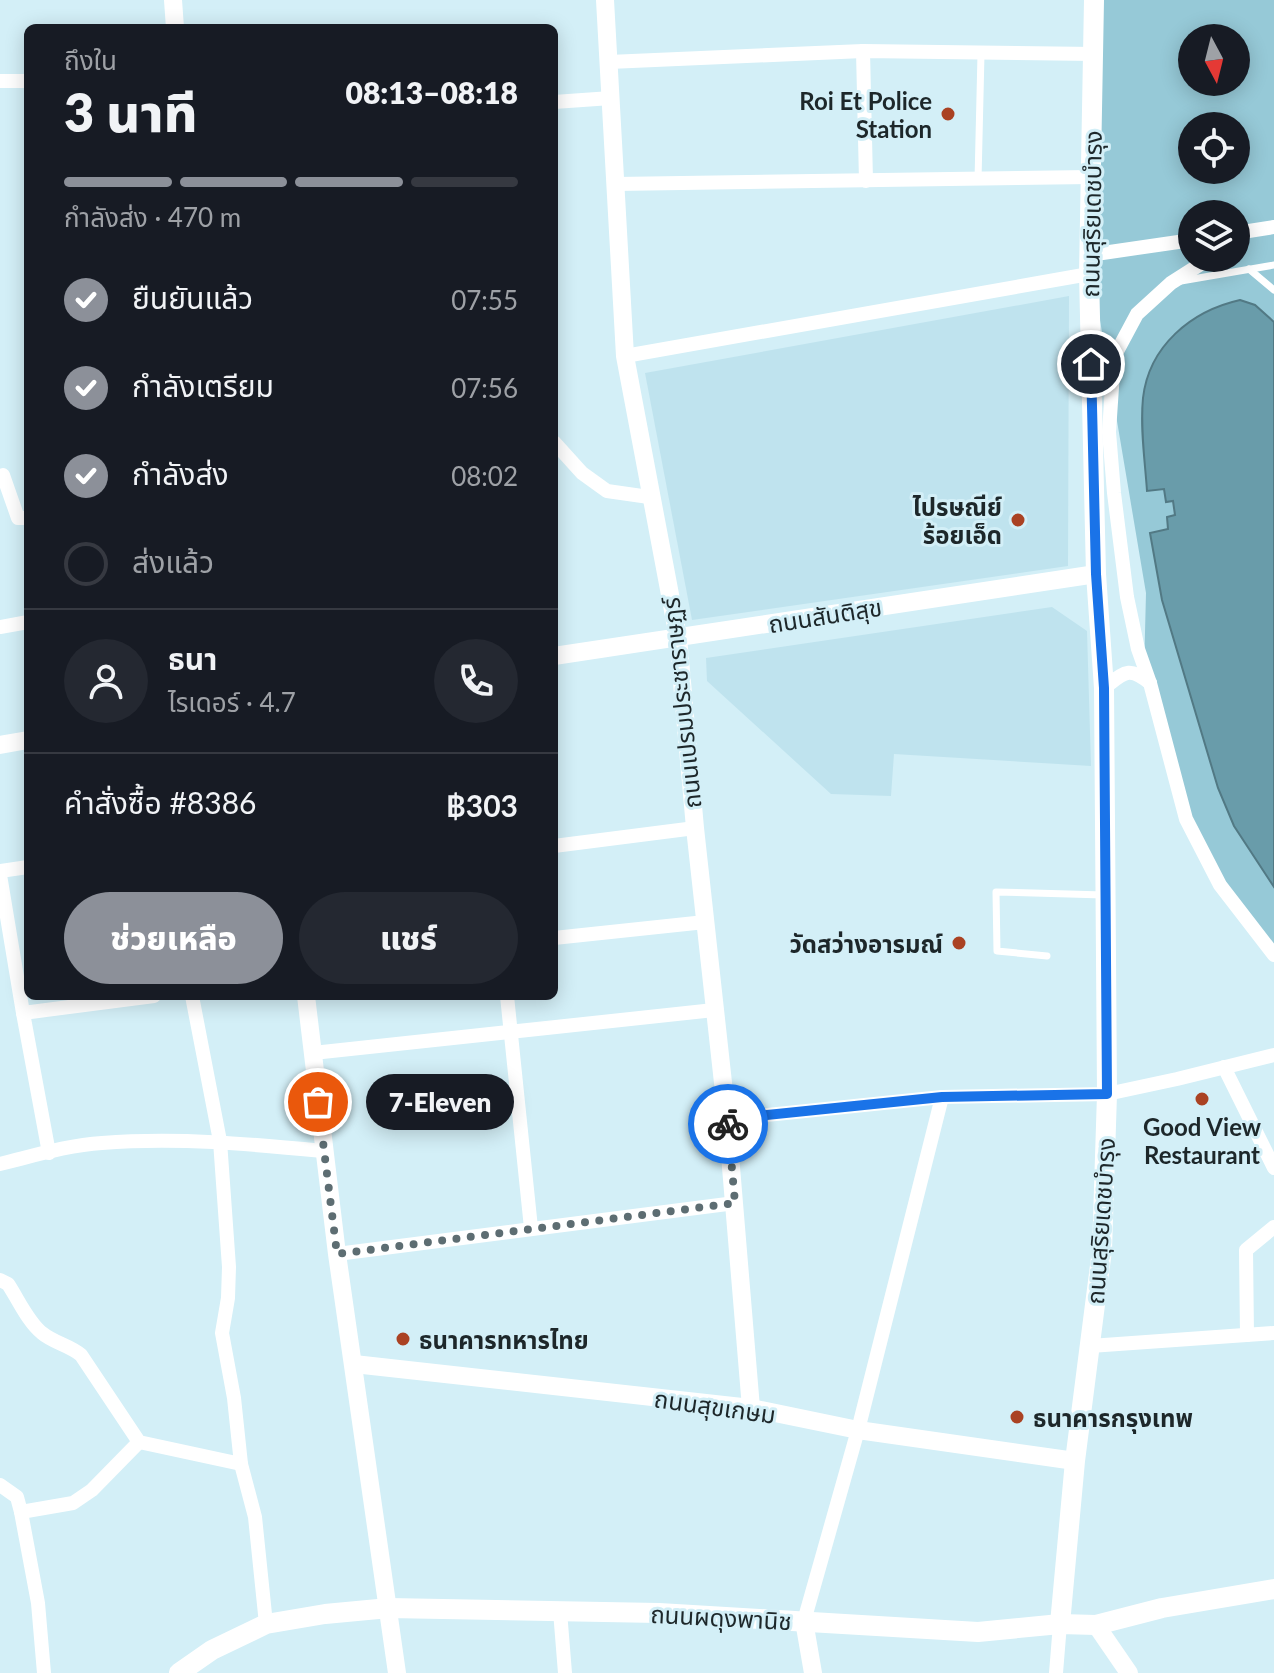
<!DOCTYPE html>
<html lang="th">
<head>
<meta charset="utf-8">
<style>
	body { margin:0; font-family:Lato,"Noto Sans Thai",sans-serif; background:#242831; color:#f1f3f6; height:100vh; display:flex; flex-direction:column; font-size:30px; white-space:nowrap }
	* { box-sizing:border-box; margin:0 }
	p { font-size:26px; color:#9ea1a6 }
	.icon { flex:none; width:44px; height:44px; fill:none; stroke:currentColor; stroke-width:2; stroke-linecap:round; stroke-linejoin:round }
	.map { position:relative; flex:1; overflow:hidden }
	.panel { position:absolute; left:24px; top:24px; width:534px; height:976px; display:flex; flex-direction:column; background:#171b24; border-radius:12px; box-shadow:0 4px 20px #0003 }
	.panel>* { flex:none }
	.needle { width:52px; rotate:173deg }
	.tools { position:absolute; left:1178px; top:24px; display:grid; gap:16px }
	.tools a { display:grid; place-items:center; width:72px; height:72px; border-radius:50%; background:#171b24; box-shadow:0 4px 20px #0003; font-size:40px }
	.pin { position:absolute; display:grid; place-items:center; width:68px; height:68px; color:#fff; margin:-34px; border:4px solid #fff; border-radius:50%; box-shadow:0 2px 8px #0007 }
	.courier { position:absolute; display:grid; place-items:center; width:80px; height:80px; margin:-40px; border:6px solid #1a73e8; border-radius:50%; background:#fff; color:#222; box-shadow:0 2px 10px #0007 }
	.bubble { position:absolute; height:56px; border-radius:28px; background:#171b24; box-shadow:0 4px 20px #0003; font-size:26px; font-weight:800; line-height:56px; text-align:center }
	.summary em { font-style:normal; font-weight:800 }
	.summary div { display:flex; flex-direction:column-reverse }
	.summary { display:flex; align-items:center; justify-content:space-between; height:136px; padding:0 40px }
	h1 { font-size:52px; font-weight:800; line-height:60px }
	.bar { display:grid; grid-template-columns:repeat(4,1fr); gap:12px 8px; align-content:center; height:96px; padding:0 40px }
	.bar i { height:10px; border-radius:6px; background:#363941 }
	.bar .selected { background:#8c9099 }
	.bar p { grid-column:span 4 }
	.line { display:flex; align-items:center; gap:20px; padding:0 40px; border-top:2px solid #363941 }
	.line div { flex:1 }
	.round { display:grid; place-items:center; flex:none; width:84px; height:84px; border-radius:42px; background:#242831 }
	ol { padding:0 40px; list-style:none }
	li { display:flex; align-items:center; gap:24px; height:88px }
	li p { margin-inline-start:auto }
	li .icon { padding:8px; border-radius:50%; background:#8c9099; color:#fff; stroke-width:4 }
	li:last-child { color:#9ea1a6 }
	li i { width:44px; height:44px; border:4px solid #363941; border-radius:50% }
	.cta { display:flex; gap:16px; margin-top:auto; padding:16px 40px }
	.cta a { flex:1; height:92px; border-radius:48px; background:#8c9099; color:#fff; font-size:32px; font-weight:800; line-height:92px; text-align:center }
	.cta a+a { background:#242831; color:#f1f3f6 }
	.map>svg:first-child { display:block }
	.built { fill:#bfe3ee }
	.green { fill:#96c9d7; fill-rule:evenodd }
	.water { fill:#699caa; stroke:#527984; stroke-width:2 }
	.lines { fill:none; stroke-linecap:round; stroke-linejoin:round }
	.service { stroke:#fff; stroke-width:7 }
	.minor { stroke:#fff; stroke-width:14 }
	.tertiary { stroke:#fff; stroke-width:18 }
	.secondary { stroke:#fff; stroke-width:20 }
	.done { stroke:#5d6d72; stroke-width:8; stroke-dasharray:0 14.4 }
	.route { stroke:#1a73e8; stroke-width:10 }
	.poi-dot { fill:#aa4223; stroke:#d3eff7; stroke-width:3 }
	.labels { text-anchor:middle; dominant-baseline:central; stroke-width:6; stroke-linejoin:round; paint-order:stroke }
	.poi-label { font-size:24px; font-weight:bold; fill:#1d272a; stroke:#d3eff7; text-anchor:end }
	.street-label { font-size:24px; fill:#1d272a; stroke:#d3eff7 }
</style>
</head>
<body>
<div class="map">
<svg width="1274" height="1673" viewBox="0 0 1274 1673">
	<rect width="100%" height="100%" fill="#d3eff7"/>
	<g class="built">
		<path d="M1069,296l-1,270 -376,54 -47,-247z"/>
		<path d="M1052,607l35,24 4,135 -197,-12 -3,42 -60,-2 -124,-113 -1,-23z"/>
	</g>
	<path class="green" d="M1091,0h183v955l-54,-70 -34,-66 -42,-147 2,-79 -57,-338zM1192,38h44v44h-44zM1192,126h44v44h-44zM1192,214h44v44h-44z"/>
	<path class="water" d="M1240,300l15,5 19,17v565l-40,-61 -16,-38 -56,-188 -12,-67 18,-4 -1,-12 8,-2 -2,-14 -7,1 -2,-13 -17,2c-2,-30 -7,-63 -4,-93 6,-52 48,-87 97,-98z"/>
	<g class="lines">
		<g class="service">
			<path d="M978,180l3,-126"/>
			<path d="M1249,269l25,21"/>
			<path d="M1181,281l93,-16"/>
			<path d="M1047,956l-50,-5 -1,-59 108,3"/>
		</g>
		<g class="minor">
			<path d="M863,51l3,130"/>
			<path d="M609,62l254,-11 232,3"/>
			<path d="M0,81h28"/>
			<path d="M554,102l57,-4"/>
			<path d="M616,184l475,-7"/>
			<path d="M1236,233l38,-6"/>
			<path d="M1089,255l103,-15"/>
			<path d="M1210,258l-39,25 -34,31 -23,43 -5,75 5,61 13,104 11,52 12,34 36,136 34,66 54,70"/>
			<path d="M625,356l464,-82"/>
			<path d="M554,442l28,31 25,18 42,6"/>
			<path d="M3,475l15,43h10"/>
			<path d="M0,627l28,-5"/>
			<path d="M1104,688c20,-15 24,-23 46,-5"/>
			<path d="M554,846l141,-18"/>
			<path d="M0,871l28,-4"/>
			<path d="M0,875l23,138 131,-17"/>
			<path d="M554,938l151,-16"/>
			<path d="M192,996l28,145 9,126 -1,31 -6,35 12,65 7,66 14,53 11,107"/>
			<path d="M507,996l24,232"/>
			<path d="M23,1013l26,140"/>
			<path d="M313,1053l401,-43"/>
			<path d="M1224,1067l50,101"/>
			<path d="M727,1119l215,-22 165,-3 70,-15 97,-24"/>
			<path d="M0,1164c33,-8 68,-19 102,-21 75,-6 148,1 221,8"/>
			<path d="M337,1254l398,-51"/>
			<path d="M0,1280l8,4c10,15 20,38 34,49 12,10 27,12 39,22l58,87 102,22"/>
			<path d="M1247,1335l-1,-85 28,-23"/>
			<path d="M1090,1346l184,-13"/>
			<path d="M0,1485l17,12 4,15 17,91 6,70"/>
			<path d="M21,1512l52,-9 19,-13 47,-48"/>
			<path d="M560,1611l5,62"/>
			<path d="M804,1621l54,-191 84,-333"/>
			<path d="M1056,1673l4,-49"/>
		</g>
		<g class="tertiary">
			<path d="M173,0l2,28"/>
			<path d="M605,0l20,356 53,281 17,191 32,291 24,289"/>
			<path d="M554,656l542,-82"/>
			<path d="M0,745l28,-5"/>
			<path d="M306,996l31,258 60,419"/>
			<path d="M354,1364l397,44 107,22 217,31"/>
			<path d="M804,1621l9,52"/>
			<path d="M1096,1625l33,48"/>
		</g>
		<g class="secondary">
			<path d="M1060,1624l15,-163 27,-211 5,-156 -3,-406 -8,-114 -7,-300 5,-274"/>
			<path d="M179,1673l33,-23 54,-26 59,-10 64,-6 270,5 319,19 82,-8 36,1 66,-17 112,-19"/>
		</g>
	</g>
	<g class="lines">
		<path class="done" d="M318,1102l19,152 398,-51 -7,-79"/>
		<path class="route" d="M728,1124l-1,-5 215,-22 165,-3 -3,-406 -8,-114 -5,-210"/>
	</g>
	<g class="poi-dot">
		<circle cx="948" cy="114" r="8"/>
		<circle cx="1018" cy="520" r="8"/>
		<circle cx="959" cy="943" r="8"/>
		<circle cx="1202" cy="1099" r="8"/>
		<circle cx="403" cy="1339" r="8"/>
		<circle cx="1017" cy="1417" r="8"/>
	</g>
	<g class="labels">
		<g class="poi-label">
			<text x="932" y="100">Roi Et Police<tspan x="932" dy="28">Station</tspan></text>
			<text x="1002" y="506">ไปรษณีย์<tspan x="1002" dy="28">ร้อยเอ็ด</tspan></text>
			<text x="943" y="943">วัดสว่างอารมณ์</text>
			<text x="1202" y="1126" text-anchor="middle">Good View<tspan x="1202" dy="28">Restaurant</tspan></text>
			<text x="419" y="1339" text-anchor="start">ธนาคารทหารไทย</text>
			<text x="1033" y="1417" text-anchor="start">ธนาคารกรุงเทพ</text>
		</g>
		<g class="street-label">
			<text transform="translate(1091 214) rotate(-89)">ถนนสุริยเดชบำรุง</text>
			<text transform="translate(825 615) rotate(-9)">ถนนสันติสุข</text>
			<text transform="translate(681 703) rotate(-96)">ถนนเปรมประชาราษฏร์</text>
			<text transform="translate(1100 1221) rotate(-86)">ถนนสุริยเดชบำรุง</text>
			<text transform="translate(715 1406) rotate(8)">ถนนสุขเกษม</text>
			<text transform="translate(721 1617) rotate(3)">ถนนผดุงพานิช</text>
		</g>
	</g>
</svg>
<div class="tools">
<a><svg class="needle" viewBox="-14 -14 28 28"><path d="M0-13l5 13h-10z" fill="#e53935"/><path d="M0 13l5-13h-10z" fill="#9ea1a6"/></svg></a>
<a><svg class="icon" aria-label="locate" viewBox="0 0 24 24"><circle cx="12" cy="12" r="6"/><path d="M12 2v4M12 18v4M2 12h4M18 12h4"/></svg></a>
<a><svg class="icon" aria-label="layers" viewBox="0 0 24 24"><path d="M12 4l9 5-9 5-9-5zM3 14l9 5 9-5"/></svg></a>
</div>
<div class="pin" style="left:318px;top:1102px;background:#ea580c"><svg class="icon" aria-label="bag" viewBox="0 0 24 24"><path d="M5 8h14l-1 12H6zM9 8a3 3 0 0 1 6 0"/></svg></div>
<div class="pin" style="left:1091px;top:364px;background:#1f2937"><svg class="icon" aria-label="home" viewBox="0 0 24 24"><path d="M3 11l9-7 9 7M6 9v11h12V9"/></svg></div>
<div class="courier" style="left:728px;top:1124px"><svg class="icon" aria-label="bike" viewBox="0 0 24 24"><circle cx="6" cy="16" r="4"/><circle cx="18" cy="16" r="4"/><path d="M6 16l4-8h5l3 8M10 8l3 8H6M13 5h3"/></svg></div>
<div class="bubble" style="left:366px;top:1074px;width:148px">7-Eleven</div>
<section class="panel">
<div class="summary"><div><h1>3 นาที</h1><p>ถึงใน</p></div><em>08:13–08:18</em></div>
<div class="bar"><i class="selected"></i><i class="selected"></i><i class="selected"></i><i></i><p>กำลังส่ง · 470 m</p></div>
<ol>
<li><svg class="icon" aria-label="check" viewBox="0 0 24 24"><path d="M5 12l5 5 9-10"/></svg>ยืนยันแล้ว<p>07:55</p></li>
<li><svg class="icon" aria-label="check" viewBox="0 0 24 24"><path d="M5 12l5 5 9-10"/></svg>กำลังเตรียม<p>07:56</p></li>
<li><svg class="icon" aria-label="check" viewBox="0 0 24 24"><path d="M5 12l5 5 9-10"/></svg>กำลังส่ง<p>08:02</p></li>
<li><i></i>ส่งแล้ว</li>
</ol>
<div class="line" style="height:144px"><a class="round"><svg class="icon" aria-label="person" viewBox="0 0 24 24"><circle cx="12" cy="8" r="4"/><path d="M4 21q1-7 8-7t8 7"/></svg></a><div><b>ธนา</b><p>ไรเดอร์ · 4.7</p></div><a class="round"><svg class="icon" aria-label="phone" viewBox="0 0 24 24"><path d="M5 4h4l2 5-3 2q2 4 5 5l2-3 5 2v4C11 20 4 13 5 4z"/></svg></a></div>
<div class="line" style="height:104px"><div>คำสั่งซื้อ #8386</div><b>฿303</b></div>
<div class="cta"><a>ช่วยเหลือ</a><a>แชร์</a></div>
</section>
</div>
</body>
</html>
